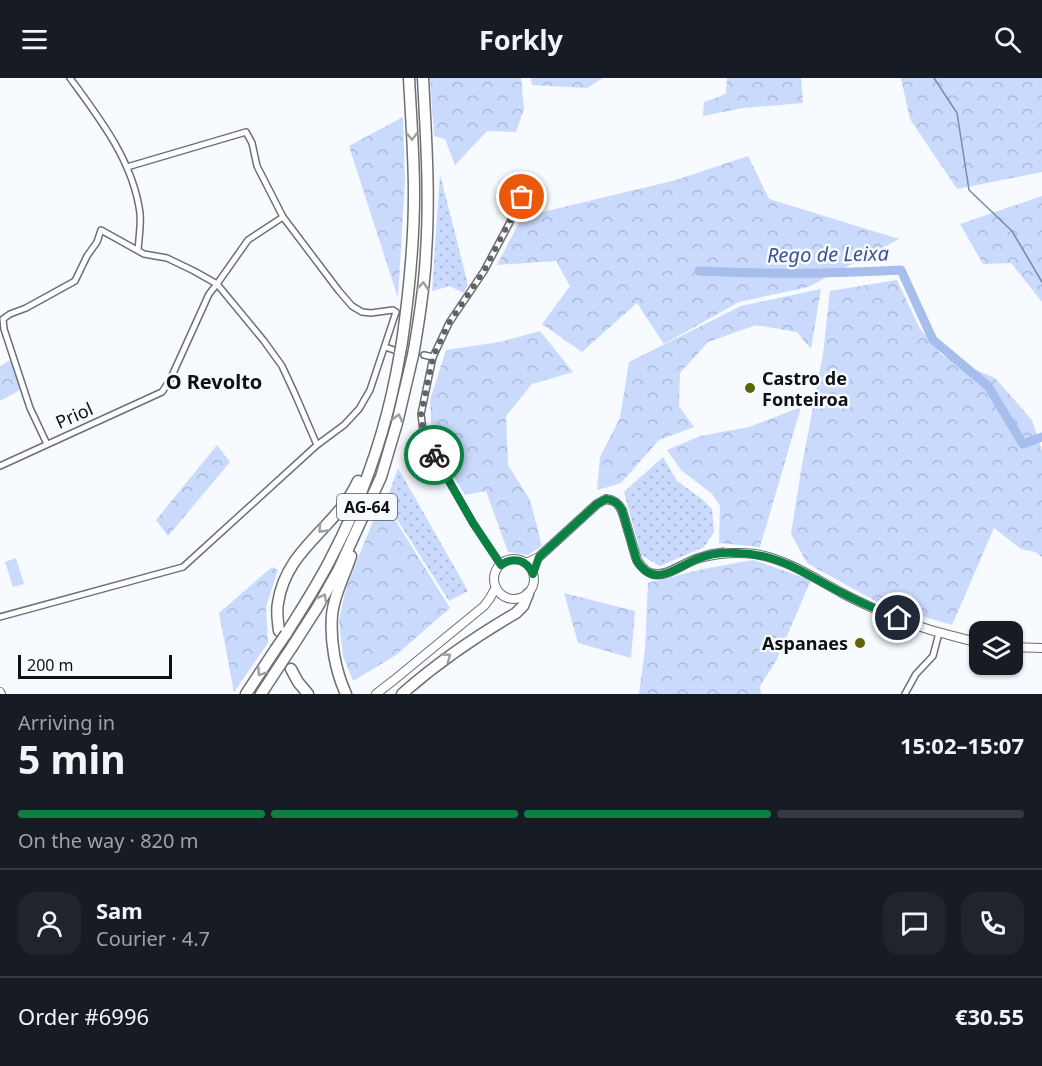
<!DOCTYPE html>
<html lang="en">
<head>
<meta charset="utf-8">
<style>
	body { margin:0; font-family:"Noto Sans",sans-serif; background:#20242c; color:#f1f3f6; height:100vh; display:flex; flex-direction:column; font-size:22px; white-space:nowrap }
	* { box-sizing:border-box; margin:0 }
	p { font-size:20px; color:#9ea1a6 }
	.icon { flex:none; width:33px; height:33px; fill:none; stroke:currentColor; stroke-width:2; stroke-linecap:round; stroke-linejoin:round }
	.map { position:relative; height:616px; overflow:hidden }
	.panel { display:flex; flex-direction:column; background:#171b24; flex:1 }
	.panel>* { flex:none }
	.fabs { position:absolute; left:969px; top:543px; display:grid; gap:12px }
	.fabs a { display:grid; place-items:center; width:54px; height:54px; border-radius:12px; background:#171b24; box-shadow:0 2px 4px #0004; font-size:30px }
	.scale { position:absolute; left:18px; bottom:15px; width:154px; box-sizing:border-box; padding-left:6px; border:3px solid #0f1012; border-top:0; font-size:16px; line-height:21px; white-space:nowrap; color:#0f1012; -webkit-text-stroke:4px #f7faff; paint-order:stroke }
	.pin { position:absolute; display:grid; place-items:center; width:51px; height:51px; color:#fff; margin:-26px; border:3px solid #fff; border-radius:50%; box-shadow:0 2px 6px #0007 }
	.courier { position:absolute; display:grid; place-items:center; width:60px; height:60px; margin:-30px; border:4px solid #0b8043; border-radius:50%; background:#fff; color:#222; box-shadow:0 2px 8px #0007 }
	.head em { font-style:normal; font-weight:700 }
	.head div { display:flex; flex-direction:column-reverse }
	.head { display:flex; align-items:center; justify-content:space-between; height:102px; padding:0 18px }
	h1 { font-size:39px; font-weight:700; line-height:45px }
	.bar { display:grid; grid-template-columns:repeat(4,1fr); gap:9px 6px; align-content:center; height:72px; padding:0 18px }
	.bar i { height:8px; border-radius:4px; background:#363941 }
	.bar .active { background:#0b8043 }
	.bar p { grid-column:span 4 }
	.line { display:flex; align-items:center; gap:15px; padding:0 18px; border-top:2px solid #363941 }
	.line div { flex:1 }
	.round { display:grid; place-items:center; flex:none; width:63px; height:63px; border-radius:18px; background:#20242c }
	header { display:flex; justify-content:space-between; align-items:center; height:78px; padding:0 18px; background:#171b24; font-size:27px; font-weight:700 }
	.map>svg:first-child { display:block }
	.grass { fill:url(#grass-dots) }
	.forest { fill:url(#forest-crowns) }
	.garden { fill:#c9dafd }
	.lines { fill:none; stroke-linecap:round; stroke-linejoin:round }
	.stream { stroke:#7989ab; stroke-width:1.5 }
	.river { stroke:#a7bdec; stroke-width:9 }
	.street-casing { stroke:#6d6f75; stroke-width:8 }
	.secondary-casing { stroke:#6d6f75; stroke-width:10 }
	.highway-casing { stroke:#6d6f75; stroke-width:13 }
	.street { stroke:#fff; stroke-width:5 }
	.secondary { stroke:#fff; stroke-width:8 }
	.highway { stroke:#fff; stroke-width:10 }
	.highway-bridge-casing { stroke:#6d6f75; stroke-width:13; stroke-linecap:butt }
	.highway-bridge { stroke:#fff; stroke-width:10 }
	.oneway { stroke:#9f9fa0 }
	.done { stroke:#606265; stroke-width:6; stroke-dasharray:0 10.8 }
	.route { stroke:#0b8043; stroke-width:8 }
	.poi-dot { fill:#5d6503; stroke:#f7faff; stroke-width:2 }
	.labels { text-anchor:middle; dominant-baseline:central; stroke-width:5; stroke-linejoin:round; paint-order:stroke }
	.shield { fill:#f7faff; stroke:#555659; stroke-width:1.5 }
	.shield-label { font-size:16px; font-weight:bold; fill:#0f1012 }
	.poi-label { font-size:18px; font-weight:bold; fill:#0f1012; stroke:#f7faff; text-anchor:start }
	.street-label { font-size:18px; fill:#0f1012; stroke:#f7faff }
	.water-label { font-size:20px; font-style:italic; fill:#3a538e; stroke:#f7faff }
	.neighbourhood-label { font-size:20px; font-weight:bold; fill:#0f1012; stroke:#f7faff }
</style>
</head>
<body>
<header><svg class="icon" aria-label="menu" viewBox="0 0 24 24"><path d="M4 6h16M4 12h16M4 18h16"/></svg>Forkly<svg class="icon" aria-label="search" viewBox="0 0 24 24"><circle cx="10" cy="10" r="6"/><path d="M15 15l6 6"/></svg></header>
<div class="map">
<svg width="1042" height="616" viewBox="0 0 1042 616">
	<defs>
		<pattern id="grass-dots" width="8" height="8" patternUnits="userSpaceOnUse" patternTransform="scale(1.5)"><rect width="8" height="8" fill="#c9dafd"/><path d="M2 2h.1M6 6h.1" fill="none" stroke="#abbad8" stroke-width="1.8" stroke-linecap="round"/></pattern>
		<pattern id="forest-crowns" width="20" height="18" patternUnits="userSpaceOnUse" patternTransform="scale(1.5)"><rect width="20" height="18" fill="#c9dafd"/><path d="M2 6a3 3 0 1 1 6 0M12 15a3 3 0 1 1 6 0" fill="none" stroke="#abbad8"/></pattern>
	</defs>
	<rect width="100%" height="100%" fill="#f7faff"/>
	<g class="grass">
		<path d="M440,96l28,111 -5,8 -13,-7 -18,5z"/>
		<path d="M663,379l14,24 25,18 10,10 2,23 -10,15 -44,19 -19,-11 -17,-63z"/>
		<path d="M398,390l70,123 -19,10 -63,-99z"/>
	</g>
	<g class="forest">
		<path d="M430,0h91l3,31 -8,23 -29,-1 -32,34 -10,-26 -11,-3z"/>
		<path d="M531,0h72l-16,10 -55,-3z"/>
		<path d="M727,0h74l2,25 -60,5 -40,8 1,-14 22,-8z"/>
		<path d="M901,0h141v94l-85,17 -47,-70z"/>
		<path d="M403,39l2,63 -7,118 -49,-152z"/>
		<path d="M748,78l21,43 130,40 -91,48 -69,15 -75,42 -27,-41 -55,49 -40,-28 28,-38 -14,-25 -59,4 25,-48 154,-37z"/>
		<path d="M1042,118v106l-31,-39 -28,1 -23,-40z"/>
		<path d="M897,202l22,47 22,28 54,23 37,42 10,31v106l-7,-5 -14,-3 -27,-21 -42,97 -73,-22 -72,-40 -16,-29 11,-69 21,-111 7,-63z"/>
		<path d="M821,211l-10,60 -14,-17 -41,-7 -48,17 -28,31 -1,33 15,21 -35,13 -38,43 -24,7 3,-33 20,-39 9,-56 112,-56z"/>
		<path d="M540,253l33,41 -41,12 -26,32 2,49 22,35 12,46 -14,9 -20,-3 -22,-61 -21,4 -33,-54 -2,-41 16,-50 54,-8z"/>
		<path d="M12,281l8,31 -20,11v-35z"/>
		<path d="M801,329l-41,140 -41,-4 1,-37 -8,-12 -31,-24 -14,-20 33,-14 49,-9z"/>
		<path d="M217,367l13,17 -62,74 -12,-16z"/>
		<path d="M382,421l68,109 -54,47 -43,26 -10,-25 -4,-36 7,-32z"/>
		<path d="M753,482l58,20 -35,81 -16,25 1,8h-122l6,-45 3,-66 55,-14z"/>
		<path d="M272,489l6,3 -12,37 2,36 -34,49 -15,-79z"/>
		<path d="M564,515l71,18 -4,47 -53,-15z"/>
	</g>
	<path class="garden" d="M16,480l8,26 -11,3 -8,-25z"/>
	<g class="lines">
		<g class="stream">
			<path d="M934,0l23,35 12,77 43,41 30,51"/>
			<path d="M616,430l4,9"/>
			<path d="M628,467c3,9 4,19 12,25"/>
			<path d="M650,491l8,1 9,-2 27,-13 16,-5 14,-2"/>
		</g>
		<path class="river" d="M699,193c67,3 134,3 202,-1l32,70 55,46 35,58 19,-7"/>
		<defs>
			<g id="street">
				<path d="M70,0c30,41 63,83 70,135 1,12 -1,25 -2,37"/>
				<path d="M385,269l9,3"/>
				<path d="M424,277l9,2"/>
				<path d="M47,366l-17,-36 -26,-79 -1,-10 7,-5 16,-6 49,-27 12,-25 10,-14 4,-12 43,24 23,4 27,13 23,13 47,57 18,25 13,28 22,51"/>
				<path d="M0,388l162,-74 8,-12 39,-86 8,-10 31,-44 35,-23"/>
				<path d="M501,487l-28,-42 -44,-77 -6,-15 -2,-17 12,-57 16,-34 35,-52 25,-47 19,-43"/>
				<path d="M0,539l183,-50 134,-122 27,-20 15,-16 11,-19 26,-78 -3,-2 -22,3 -9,-1 -10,-6 -13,-15 -56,-74 -26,-51 -5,-23 -6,-11 -119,35"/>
				<path d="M905,616l11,-20 17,-18 6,-23"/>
			</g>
			<g id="secondary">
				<circle cx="514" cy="501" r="20"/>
				<path d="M526,485l13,-6 58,-53 9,-5c8,1 12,4 16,11l15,50c19,31 40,4 63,-2 18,-5 37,-6 55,-4 32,5 59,24 87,39 11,6 22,11 33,16 33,16 69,25 105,34"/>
				<path d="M1012,569l30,1"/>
				<path d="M0,614l1,2"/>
				<path d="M376,616l18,-14 90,-74 6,-8 6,-11"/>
			</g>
			<g id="highway">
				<path d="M402,264c7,-49 12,-98 12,-148 0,-39 -3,-77 -5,-116"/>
				<path d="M415,266c5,-30 10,-60 11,-91 4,-58 0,-117 -3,-175"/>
				<path d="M279,553c-1,-9 -3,-19 -1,-28 8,-55 59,-75 80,-122"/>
				<path d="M286,556c15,-24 30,-47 43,-72 34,-64 59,-137 71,-209"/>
				<path d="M292,569l25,-39 21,-37 43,-94 16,-54 16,-68"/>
				<path d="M291,591l7,13 10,12"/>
				<path d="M246,616l29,-44"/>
				<path d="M261,616l19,-29"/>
				<path d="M346,616c-11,-24 -16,-53 -14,-79 2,-21 13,-40 19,-59"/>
				<path d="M402,616c35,-31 73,-57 114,-81l7,-7 5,-12"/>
			</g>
		</defs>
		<use href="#street" class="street-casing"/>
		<use href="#secondary" class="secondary-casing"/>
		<use href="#highway" class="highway-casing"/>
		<use href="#street" class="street"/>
		<use href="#secondary" class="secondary"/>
		<use href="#highway" class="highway"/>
		<defs>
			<g id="highway-bridge">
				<path d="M400,275l2,-11"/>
				<path d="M413,277l2,-11"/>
				<path d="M275,572l11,-16"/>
				<path d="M280,587l12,-18"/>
			</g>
		</defs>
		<use href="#highway-bridge" class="highway-bridge-casing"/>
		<use href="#highway-bridge" class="highway-bridge"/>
	</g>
	<defs><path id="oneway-chevron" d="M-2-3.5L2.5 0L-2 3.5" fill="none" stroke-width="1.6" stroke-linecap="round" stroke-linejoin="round" transform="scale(1.5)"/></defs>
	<g class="oneway">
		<use href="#oneway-chevron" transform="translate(412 58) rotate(88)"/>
		<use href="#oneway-chevron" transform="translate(423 208) rotate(-85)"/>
		<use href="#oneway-chevron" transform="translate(398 340) rotate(-75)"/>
		<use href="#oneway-chevron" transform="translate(322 451) rotate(134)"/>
		<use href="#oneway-chevron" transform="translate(323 520) rotate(-61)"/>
		<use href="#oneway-chevron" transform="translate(447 579) rotate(-36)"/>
		<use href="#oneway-chevron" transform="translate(261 594) rotate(123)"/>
	</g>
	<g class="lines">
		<path class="done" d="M434,377l-11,-24 -2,-17 12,-57 16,-34 35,-52 38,-74"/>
		<path class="route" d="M434,377l39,68 28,42c13,-9 26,-5 32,9l6,-17 58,-53 9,-5c8,1 12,4 16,11l15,51c18,28 38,7 60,-2 12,-5 28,-7 40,-6 45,1 69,22 107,41 17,9 36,17 54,24"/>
	</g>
	<g class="poi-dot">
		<circle cx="750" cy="310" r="6"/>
		<circle cx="860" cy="565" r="6"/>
	</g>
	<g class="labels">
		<rect class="shield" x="337" y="416" width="60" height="26" rx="4.5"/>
		<g class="shield-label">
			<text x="367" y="429">AG-64</text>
		</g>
		<g class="poi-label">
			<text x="762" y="300">Castro de<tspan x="762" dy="21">Fonteiroa</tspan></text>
			<text x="848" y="565" text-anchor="end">Aspanaes</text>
		</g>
		<g class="street-label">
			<text transform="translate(74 337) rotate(-24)">Priol</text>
		</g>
		<g class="water-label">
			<text transform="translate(828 176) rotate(-1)">Rego de Leixa</text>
		</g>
		<g class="neighbourhood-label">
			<text x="214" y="303">O Revolto</text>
		</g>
	</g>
</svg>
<div class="fabs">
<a><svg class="icon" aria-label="layers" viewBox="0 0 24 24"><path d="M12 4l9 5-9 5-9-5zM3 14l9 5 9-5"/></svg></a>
</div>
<div class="scale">200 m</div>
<div class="pin" style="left:522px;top:119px;background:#ea580c"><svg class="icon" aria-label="bag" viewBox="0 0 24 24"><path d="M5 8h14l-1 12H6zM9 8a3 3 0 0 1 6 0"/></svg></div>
<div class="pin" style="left:898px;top:540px;background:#1f2937"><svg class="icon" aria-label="home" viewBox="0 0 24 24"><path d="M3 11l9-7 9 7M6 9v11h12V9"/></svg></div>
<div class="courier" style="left:434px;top:377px"><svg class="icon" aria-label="bike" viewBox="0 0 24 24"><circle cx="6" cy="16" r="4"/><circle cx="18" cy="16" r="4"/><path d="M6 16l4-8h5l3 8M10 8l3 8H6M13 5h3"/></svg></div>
</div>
<section class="panel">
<div class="head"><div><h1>5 min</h1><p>Arriving in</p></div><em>15:02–15:07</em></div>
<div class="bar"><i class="active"></i><i class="active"></i><i class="active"></i><i></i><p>On the way · 820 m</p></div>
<div class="line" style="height:108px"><a class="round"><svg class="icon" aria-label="person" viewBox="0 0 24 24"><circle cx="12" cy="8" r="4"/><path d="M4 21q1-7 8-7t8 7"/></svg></a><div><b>Sam</b><p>Courier · 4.7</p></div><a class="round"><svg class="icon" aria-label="chat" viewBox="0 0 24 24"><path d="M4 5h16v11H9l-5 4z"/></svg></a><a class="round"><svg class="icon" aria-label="phone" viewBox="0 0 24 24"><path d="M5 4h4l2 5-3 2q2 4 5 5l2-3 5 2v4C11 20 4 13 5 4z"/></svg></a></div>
<div class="line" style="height:78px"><div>Order #6996</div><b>€30.55</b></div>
</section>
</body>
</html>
